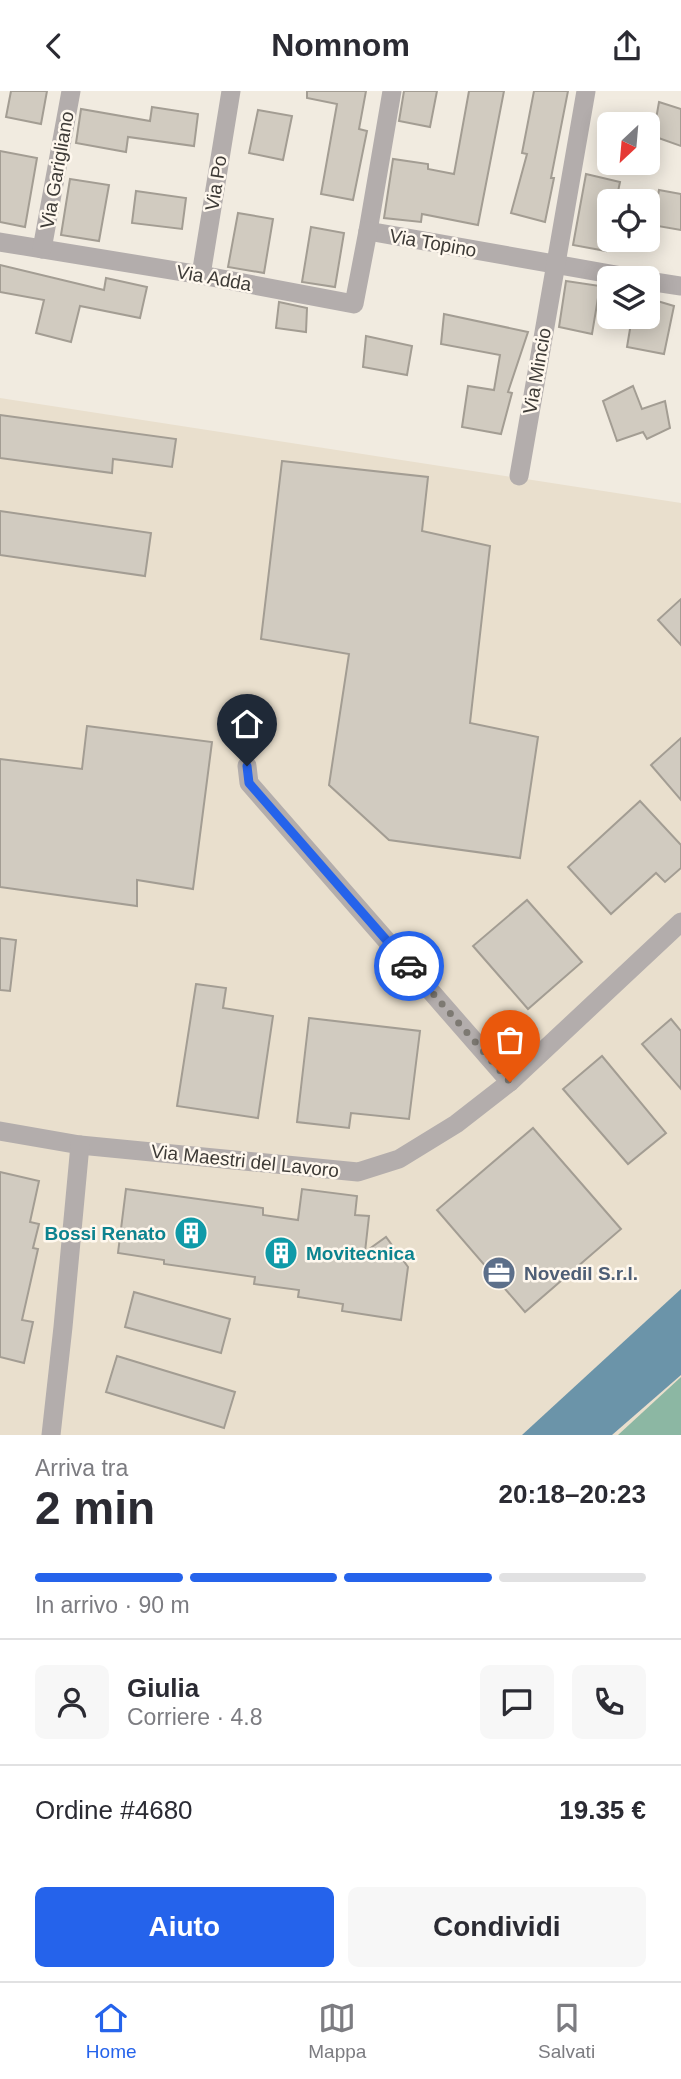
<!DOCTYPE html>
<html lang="it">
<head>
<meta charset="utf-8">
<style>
	body { margin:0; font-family:Helvetica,sans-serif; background:#f7f7f7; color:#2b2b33; height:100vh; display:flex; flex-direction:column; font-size:26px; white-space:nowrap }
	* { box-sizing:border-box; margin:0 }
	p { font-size:23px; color:#7c7c81 }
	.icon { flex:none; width:38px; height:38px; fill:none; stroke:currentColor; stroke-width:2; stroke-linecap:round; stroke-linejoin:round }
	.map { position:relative; height:1344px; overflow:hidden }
	.details { display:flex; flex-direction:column; background:#fff; flex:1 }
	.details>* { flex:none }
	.needle { width:46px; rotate:206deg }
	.controls { position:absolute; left:597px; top:21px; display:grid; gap:14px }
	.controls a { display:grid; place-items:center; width:63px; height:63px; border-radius:10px; background:#fff; box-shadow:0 4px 18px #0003; font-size:35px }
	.pin { position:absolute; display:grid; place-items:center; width:60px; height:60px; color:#fff; margin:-72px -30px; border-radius:50% 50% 50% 0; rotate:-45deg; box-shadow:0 0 7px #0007 }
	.pin .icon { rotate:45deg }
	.courier { position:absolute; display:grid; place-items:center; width:70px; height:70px; margin:-35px; border:5px solid #2563eb; border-radius:50%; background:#fff; color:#222; box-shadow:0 2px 9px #0007 }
	.overview em { font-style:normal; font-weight:700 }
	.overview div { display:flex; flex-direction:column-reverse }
	.overview { display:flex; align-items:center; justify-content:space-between; height:119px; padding:0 35px }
	h1 { font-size:46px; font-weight:700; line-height:52px }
	.bar { display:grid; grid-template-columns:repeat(4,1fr); gap:10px 7px; align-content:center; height:84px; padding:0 35px }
	.bar i { height:9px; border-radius:5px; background:#e1e1e2 }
	.bar .active { background:#2563eb }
	.bar p { grid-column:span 4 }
	.line { display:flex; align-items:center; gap:18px; padding:0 35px; border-top:2px solid #e1e1e2 }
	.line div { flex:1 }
	.round { display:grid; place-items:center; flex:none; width:74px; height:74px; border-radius:10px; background:#f7f7f7 }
	.button { display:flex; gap:14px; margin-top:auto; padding:14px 35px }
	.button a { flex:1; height:80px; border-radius:10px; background:#2563eb; color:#fff; font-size:28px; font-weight:700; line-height:80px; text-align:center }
	.button a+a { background:#f7f7f7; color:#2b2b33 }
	header { display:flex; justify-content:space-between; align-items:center; height:91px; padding:0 35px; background:#fff; font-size:32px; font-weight:700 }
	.tab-bar { display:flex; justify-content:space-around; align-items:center; height:98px; border-top:2px solid #e1e1e2; background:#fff; font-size:19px; color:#7c7c81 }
	.tab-bar a { display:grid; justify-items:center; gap:4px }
	.tab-bar .active { color:#2563eb }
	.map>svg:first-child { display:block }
	.built { fill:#e9dfcd }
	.forest { fill:#8cb7a3 }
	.water { fill:#6b94a9 }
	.building { fill:#d1cbc0; stroke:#a39d93; stroke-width:2 }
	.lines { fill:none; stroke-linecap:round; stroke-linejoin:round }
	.minor { stroke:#b3adac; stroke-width:19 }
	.done { stroke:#7d7972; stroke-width:7; stroke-dasharray:0 12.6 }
	.route { stroke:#2563eb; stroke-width:9 }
	.labels { text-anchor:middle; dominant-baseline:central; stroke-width:5; stroke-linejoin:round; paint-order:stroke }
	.street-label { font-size:19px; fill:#3e3b37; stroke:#fff8ee }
	.culture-label { font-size:19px; font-weight:bold; fill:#0d838f; stroke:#fff8ee; text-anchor:end }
	.service-label { font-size:19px; font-weight:bold; fill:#4e5e75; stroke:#fff8ee; text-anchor:start }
</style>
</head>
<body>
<header><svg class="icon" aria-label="back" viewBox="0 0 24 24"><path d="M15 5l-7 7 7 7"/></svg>Nomnom<svg class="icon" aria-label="share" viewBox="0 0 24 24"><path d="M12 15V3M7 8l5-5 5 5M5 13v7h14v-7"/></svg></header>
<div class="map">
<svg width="681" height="1344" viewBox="0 0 681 1344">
	<rect width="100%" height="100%" fill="#f1ebe0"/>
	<path class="built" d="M0,307l681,105v932h-681z"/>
	<path class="forest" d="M681,1286v58h-63z"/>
	<path class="water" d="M681,1198v86l-69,60h-90z"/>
	<g class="building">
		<path d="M11,0h36l-6,33 -35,-7z"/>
		<path d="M307,0h59l-7,38 8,2 -14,69 -32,-6 16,-90 -30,-6z"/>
		<path d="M404,0h33l-7,36 -31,-6z"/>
		<path d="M469,0h35l-26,134 -56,-11 -1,8 -37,-4 9,-59 35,5v5l26,5z"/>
		<path d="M534,0h34l-17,87h3l-9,44 -34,-9 16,-59 -5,-1z"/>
		<path d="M659,11l22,7v37l-28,-10z"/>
		<path d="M152,16l46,7 -4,32 -66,-9 -2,15 -50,-9 5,-34 69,12z"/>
		<path d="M258,19l34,6 -9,44 -34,-7z"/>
		<path d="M0,60l37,7 -12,69 -25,-5z"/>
		<path d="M586,83l34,8 -4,19h-7v33l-3,17 -33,-6z"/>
		<path d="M70,88l39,6 -10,56 -38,-6z"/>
		<path d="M659,99l22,4v36l-29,-5z"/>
		<path d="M136,100l50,7 -4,31 -50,-6z"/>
		<path d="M238,122l35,6 -9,54 -36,-6z"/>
		<path d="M311,136l33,6 -9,54 -33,-5z"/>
		<path d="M0,174l104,25 2,-12 41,9 -7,31 -60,-12 -9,36 -35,-9 8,-33 -44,-8z"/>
		<path d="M566,190l34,5 -8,48 -33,-7z"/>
		<path d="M654,209l20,6 -10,48 -37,-7 5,-30h21z"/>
		<path d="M279,211l28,6 -1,24 -30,-4z"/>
		<path d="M444,223l84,18 -20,60 4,1 -11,41 -39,-7 6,-41 26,4 6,-35 -59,-11z"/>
		<path d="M366,245l46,10 -5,29 -44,-8z"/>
		<path d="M633,295l9,23 23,-8 5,27 -23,11 -4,-7 -26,9 -14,-40z"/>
		<path d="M0,324l176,24 -4,28 -59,-8 -1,14 -112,-15z"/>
		<path d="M282,370l146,16 -6,54 68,15 -20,177 68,14 -18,121 -131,-18 -60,-55 20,-131 -88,-15z"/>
		<path d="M0,420l151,22 -6,43 -145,-21z"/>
		<path d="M681,508v46l-23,-25z"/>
		<path d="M87,635l125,16 -19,147 -56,-9v26l-137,-19v-128l82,10z"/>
		<path d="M681,647v62l-30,-35z"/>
		<path d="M640,710l41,44v23l-16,14 -9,-9 -45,41 -43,-47z"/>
		<path d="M527,809l55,62 -54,47 -55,-63z"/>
		<path d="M0,847l16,2 -6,51 -10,-1z"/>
		<path d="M196,893l30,4 -3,20 50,8 -15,102 -81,-12z"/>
		<path d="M309,927l111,13 -11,88 -58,-6 -2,15 -52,-6z"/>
		<path d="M671,928l10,12v58l-39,-45z"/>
		<path d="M602,965l64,77 -38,31 -65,-75z"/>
		<path d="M533,1037l88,101 -96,83 -88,-102z"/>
		<path d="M0,1081l39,9 -9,41 9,2 -6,24 5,1 -16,71 11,2 -9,41 -24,-6z"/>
		<path d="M126,1098l137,19v7l35,5 4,-31 55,7 -2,19 14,1 -4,36 21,-15 22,30 -7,53 -59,-9 1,-7 -45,-7 1,-7 -45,-6 1,-7 -91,-13v-4l-46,-7z"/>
		<path d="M134,1201l96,27 -9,34 -96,-26z"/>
		<path d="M117,1265l118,36 -11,36 -118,-36z"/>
	</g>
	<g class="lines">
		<g class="minor">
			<path d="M392,0l-24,140 265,47"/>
			<path d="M0,151l201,33 153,29 14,-73"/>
			<path d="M42,158l29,-158"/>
			<path d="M201,184l30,-184"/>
			<path d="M648,190l33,5"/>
			<path d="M519,385l67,-385"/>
			<path d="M247,675l2,17 261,299"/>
			<path d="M0,1040l80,14 278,27 41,-13 57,-35 54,-42 171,-160"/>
			<path d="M51,1344l12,-108 17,-182"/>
		</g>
	</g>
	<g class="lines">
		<path class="done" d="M409,875l101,116"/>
		<path class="route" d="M247,675l2,17 160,183"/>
	</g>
	<defs>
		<symbol id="building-disc" viewBox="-11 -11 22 22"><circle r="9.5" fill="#0f9aa8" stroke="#fff8ee"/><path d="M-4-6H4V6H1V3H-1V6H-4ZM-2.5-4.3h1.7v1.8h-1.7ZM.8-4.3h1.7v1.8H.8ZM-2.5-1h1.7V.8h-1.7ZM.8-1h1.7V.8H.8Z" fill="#fff"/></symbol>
		<symbol id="office-disc" viewBox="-11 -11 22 22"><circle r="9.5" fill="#5c6f8a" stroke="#fff8ee"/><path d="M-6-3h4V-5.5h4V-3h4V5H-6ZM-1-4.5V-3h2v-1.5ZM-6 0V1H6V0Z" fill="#fff"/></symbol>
	</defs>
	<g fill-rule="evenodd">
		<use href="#building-disc" x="172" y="1123" width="38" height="38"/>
		<use href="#building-disc" x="262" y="1143" width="38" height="38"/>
		<use href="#office-disc" x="480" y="1163" width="38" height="38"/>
	</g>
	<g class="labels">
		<g class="street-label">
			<text transform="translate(57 79) rotate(-80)">Via Garigliano</text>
			<text transform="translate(216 92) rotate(-81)">Via Po</text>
			<text transform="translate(433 152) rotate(10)">Via Topino</text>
			<text transform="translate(214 187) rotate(10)">Via Adda</text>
			<text transform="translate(537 280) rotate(-80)">Via Mincio</text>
			<text transform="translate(245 1070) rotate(6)">Via Maestri del Lavoro</text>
		</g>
		<g class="culture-label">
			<text x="166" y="1142">Bossi Renato</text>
			<text x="306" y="1162" text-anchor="start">Movitecnica</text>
		</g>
		<g class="service-label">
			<text x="524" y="1182">Novedil S.r.l.</text>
		</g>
	</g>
</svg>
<div class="controls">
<a><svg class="needle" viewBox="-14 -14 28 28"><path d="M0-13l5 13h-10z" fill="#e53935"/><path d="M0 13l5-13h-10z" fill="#7c7c81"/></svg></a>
<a><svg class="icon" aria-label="locate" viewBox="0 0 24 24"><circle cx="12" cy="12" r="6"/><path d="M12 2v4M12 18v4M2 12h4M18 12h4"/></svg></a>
<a><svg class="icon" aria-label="layers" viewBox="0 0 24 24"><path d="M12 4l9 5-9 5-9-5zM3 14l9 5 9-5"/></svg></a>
</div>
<div class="pin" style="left:510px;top:991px;background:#ea580c"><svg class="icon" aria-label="bag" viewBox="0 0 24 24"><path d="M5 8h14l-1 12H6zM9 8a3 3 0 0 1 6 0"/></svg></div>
<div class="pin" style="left:247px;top:675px;background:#1f2937"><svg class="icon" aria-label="home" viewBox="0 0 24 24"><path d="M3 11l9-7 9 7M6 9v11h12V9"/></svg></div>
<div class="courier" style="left:409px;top:875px"><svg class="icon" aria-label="car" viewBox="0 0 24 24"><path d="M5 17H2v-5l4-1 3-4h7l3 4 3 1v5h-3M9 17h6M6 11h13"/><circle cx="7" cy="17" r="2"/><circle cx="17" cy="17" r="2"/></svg></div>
</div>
<section class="details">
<div class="overview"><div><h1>2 min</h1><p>Arriva tra</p></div><em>20:18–20:23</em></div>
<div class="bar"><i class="active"></i><i class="active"></i><i class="active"></i><i></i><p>In arrivo · 90 m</p></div>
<div class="line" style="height:126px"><a class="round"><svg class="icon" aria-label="person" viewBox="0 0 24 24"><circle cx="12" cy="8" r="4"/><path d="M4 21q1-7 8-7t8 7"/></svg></a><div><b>Giulia</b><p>Corriere · 4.8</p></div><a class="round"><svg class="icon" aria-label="chat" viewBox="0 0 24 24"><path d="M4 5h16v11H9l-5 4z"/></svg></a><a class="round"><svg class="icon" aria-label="phone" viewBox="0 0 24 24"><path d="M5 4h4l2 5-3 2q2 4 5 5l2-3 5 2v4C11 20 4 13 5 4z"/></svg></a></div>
<div class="line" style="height:91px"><div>Ordine #4680</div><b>19.35 €</b></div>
<div class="button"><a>Aiuto</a><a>Condividi</a></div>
</section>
<nav class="tab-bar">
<a class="active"><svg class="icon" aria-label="home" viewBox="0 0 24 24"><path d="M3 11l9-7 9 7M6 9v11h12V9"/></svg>Home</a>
<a><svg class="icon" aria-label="map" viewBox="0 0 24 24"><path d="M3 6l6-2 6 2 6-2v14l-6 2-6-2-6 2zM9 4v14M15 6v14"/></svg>Mappa</a>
<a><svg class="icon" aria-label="saved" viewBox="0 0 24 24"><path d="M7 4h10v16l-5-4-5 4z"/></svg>Salvati</a>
</nav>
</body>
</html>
